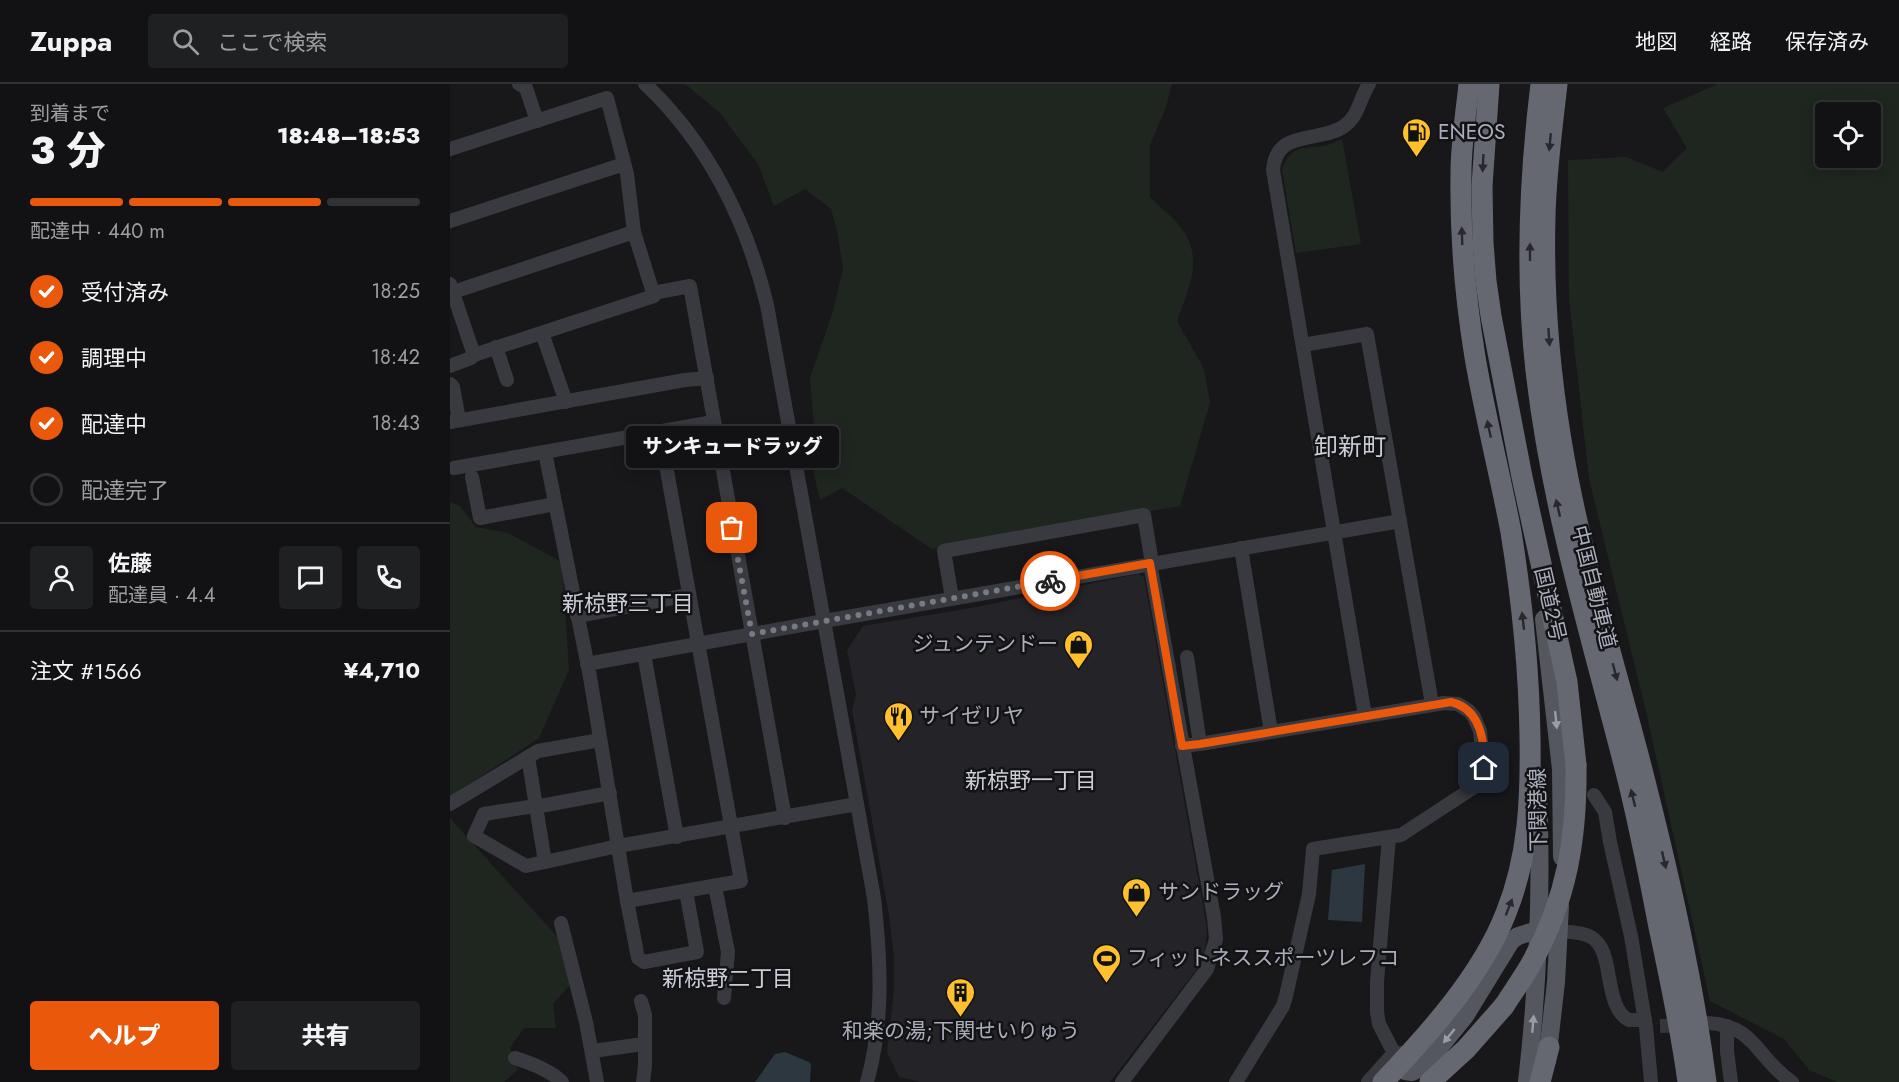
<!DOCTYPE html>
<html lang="ja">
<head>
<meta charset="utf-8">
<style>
	body { margin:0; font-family:Jost,"Noto Sans JP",sans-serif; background:#1f2022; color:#f1f3f6; height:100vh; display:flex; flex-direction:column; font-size:22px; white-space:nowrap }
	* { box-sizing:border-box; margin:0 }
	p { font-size:20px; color:#9c9ea0 }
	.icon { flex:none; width:33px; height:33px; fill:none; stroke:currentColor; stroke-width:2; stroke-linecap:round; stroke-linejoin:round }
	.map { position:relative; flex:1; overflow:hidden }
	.sheet { display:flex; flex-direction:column; background:#121214; width:450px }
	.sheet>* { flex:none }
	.controls { position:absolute; left:1365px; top:18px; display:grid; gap:12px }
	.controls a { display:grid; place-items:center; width:66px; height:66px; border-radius:6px; background:#121214; box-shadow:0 3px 15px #0003,0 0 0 2px #313234; font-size:30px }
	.pin { position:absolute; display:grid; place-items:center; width:51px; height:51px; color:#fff; margin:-26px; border-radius:12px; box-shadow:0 3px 9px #0006 }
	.courier { position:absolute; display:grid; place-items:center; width:60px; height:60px; margin:-30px; border:4px solid #ea580c; border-radius:50%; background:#fff; color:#222; box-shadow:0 2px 8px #0007 }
	.bubble { position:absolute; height:42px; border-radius:6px; background:#121214; box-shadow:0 3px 15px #0003,0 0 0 2px #313234; font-size:20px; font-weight:800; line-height:42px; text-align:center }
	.summary em { font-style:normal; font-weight:800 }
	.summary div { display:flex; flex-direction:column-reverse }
	.summary { display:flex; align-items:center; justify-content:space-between; height:102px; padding:0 30px }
	h1 { font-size:39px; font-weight:800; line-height:45px }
	.bar { display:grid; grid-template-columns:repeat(4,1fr); gap:9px 6px; align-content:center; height:72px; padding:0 30px }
	.bar i { height:8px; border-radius:4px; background:#313234 }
	.bar .on { background:#ea580c }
	.bar p { grid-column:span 4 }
	.line { display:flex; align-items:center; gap:15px; padding:0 30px; border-top:2px solid #313234 }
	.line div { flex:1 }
	.round { display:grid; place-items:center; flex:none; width:63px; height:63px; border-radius:6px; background:#1f2022 }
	ol { padding:0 30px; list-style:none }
	li { display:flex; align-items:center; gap:18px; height:66px }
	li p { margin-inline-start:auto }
	li .icon { padding:6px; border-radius:50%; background:#ea580c; color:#fff; stroke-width:4 }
	li:last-child { color:#9c9ea0 }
	li i { width:33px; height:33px; border:3px solid #313234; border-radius:50% }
	.primary-button { display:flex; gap:12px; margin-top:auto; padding:12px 30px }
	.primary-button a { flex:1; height:69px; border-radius:6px; background:#ea580c; color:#fff; font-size:24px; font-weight:800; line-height:69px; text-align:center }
	.primary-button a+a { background:#1f2022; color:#f1f3f6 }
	header { display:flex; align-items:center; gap:36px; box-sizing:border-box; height:84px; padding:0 30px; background:#121214; border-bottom:2px solid #313234 }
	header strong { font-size:28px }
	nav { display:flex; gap:33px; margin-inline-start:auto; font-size:21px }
	.search { width:420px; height:54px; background:#1f2022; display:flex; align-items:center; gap:15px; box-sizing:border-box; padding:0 21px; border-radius:6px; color:#9c9ea0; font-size:22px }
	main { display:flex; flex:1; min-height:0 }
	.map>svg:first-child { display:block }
	.built { fill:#242428 }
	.green { fill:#1e261f; fill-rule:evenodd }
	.water { fill:#2d3740 }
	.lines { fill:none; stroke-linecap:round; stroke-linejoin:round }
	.minor-tunnel { stroke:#35363b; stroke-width:14; stroke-dasharray:14 7; stroke-linecap:butt }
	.minor { stroke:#393a40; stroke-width:14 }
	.major { stroke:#55575f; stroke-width:18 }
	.highway { stroke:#656871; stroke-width:21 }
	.highway-bridge { stroke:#656871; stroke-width:21 }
	.oneway { fill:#28282d }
	.oneway2 { fill:#999da9 }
	.done { stroke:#777a83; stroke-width:6; stroke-dasharray:0 10.8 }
	.route { stroke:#ea580c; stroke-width:8 }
	.labels { text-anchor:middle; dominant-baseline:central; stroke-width:5; stroke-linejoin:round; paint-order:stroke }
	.poi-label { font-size:21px; fill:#aaaebb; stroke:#131316; text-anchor:start }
	.street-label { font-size:21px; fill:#aaaebb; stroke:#131316 }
	.neighbourhood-label { font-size:22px; fill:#cbced7; stroke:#131316 }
	.quarter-label { font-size:24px; fill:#cbced7; stroke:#131316 }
</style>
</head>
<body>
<header>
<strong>Zuppa</strong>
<div class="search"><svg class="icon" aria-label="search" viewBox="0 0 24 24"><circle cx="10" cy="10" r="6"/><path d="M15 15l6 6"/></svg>ここで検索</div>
<nav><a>地図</a><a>経路</a><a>保存済み</a></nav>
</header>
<main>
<section class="sheet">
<div class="summary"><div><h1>3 分</h1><p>到着まで</p></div><em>18:48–18:53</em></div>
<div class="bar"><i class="on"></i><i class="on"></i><i class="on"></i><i></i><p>配達中 · 440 m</p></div>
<ol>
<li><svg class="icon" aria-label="check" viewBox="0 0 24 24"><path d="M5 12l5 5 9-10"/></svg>受付済み<p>18:25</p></li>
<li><svg class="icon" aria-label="check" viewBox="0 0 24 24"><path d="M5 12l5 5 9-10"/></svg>調理中<p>18:42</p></li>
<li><svg class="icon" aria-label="check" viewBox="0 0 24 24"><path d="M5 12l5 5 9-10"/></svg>配達中<p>18:43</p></li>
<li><i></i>配達完了</li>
</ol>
<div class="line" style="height:108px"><a class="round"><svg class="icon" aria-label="person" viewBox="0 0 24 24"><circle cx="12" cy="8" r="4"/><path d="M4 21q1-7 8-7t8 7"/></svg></a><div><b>佐藤</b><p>配達員 · 4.4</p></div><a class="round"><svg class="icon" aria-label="chat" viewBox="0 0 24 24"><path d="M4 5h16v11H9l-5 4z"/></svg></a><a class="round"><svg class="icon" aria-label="phone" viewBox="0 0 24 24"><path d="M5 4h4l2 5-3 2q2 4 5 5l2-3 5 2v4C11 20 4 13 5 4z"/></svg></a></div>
<div class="line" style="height:78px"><div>注文 #1566</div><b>¥4,710</b></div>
<div class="primary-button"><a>ヘルプ</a><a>共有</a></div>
</section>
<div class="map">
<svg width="1449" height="998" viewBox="0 0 1449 998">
	<rect width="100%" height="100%" fill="#18181b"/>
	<path class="built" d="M688,490l6,3 63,351 -2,24 -5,13 -90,117h-189l-22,-5 -12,-25 7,-62v-33l-5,-42 -37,-205 4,-15 -9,-45 16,-24 108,-18z"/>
	<g class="green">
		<path d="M235,0h487l-6,23 -16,38v52c12,12 31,26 38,42 13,27 -2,56 -11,82l27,48 6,33 -30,104 -248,43 -90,-61 -22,12 -9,-38 3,-36 -4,-48 22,-64 11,-45 -5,-34 -7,-26 -26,-20 -31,17 -16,-42 -38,-51z"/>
		<path d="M1268,0h181v998h-62l-28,-12 -25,-31 -74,-38 -63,-285 -58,-237 -20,-180 -1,-139 58,-3 37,15 24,-24 -24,-40zM1376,28h44v46h-44z"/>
		<path d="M892,55l19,105 -65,9 -14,-83c10,-29 24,-20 46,-25 5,-2 9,-4 14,-6z"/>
		<path d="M0,418l10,4 16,21 32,6 54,29 7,108 -30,68 -89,59z"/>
		<path d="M0,734l111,123 10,43 -18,20 3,24h-32l-14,20 8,22 -14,12h-54z"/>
	</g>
	<g class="water">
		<path d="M915,780l-3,58 -34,-2 4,-50z"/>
		<path d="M335,968l24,10 2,2 -1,18h-55l20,-28z"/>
	</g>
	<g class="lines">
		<path class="minor-tunnel" d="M1210,942l25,-1"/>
		<g class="minor">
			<path d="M69,0l7,4 11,33"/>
			<path d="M195,0c63,59 102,138 122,221l107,593c7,62 10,124 -7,184"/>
			<path d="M0,65l157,-51 20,76 7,58 20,64 -180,59 -24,-71"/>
			<path d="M0,137l174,-57"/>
			<path d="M0,209l184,-61"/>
			<path d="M203,209l37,-7 95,532"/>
			<path d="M92,249l24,69"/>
			<path d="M853,261l64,-11 65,370"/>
			<path d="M46,263l11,33"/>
			<path d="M0,282l21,-8 3,-3"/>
			<path d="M0,300l3,3 6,33"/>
			<path d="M0,338l235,-42 22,-2"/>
			<path d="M95,368l45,225 37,224 114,-20 -81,-449"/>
			<path d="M4,384l259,-46"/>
			<path d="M22,393l8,41 75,-14"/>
			<path d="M791,464l30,184"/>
			<path d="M502,514l-8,-47 200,-36 8,48"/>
			<path d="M127,532l112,-21"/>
			<path d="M194,570l33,183"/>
			<path d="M737,573l13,87"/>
			<path d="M137,580l237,-43 576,-100"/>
			<path d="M915,632l-92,-546c3,-41 45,-27 70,-43 16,-10 16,-28 26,-43"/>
			<path d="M732,662l18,-2 244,-41 14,1 11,7 5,6 6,14 4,37 -11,20 -72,47 -88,14 -4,45 -23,102 -3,10 -47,76"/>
			<path d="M78,673l17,105 73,-16 239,-42"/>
			<path d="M1144,711l11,17 5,30 21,94 15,91 5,55"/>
			<path d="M0,720l88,-53 62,-11"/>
			<path d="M85,722l-51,8 -10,22 52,30 19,-4"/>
			<path d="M85,723l75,-14"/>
			<path d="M939,753l-12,145v30l2,12 15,29 4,13"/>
			<path d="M265,802l13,66 -4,46"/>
			<path d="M177,817l11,57 6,4 53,-10 -11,-61"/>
			<path d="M111,839l25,99 11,60"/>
			<path d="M1109,847c10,1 23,1 32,6 25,14 11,69 38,83h16"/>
			<path d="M191,917l4,14v51l-2,16"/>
			<path d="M1257,939c49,2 50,36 85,59"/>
			<path d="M1277,942v25l4,31"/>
			<path d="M142,967l52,-7"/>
			<path d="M65,974c16,5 35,12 47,24"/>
			<path d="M672,998l85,-113 9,-30 -2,-22 -64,-354"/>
			<path d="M918,998l26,-29h7"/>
		</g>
		<g class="major">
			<path d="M1094,535l17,150 1,88"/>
			<path d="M1097,977l9,-79 4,-76"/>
			<path d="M948,982l7,5 7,1 13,-7 40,-49 46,-75 7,-5 20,-6"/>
			<path d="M1077,998c11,-96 15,-194 11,-291"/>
		</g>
		<g class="highway">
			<path d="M1039,0l-7,102 1,57 3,38 5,35 31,161 45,205 9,83"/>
			<path d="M1091,0c-12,98 -16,197 -4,295 16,134 56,263 89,393 13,51 23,103 33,155 11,51 22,103 29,155"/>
			<path d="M1107,0c-5,44 -11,88 -12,132 -2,74 4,151 16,224 18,109 51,215 79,322 27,105 52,212 66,320"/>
			<path d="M933,998c46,-48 99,-107 123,-169 23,-57 25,-116 24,-176 -1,-69 -8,-137 -19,-205 -11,-58 -26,-116 -36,-175 -10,-61 -15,-122 -14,-184 0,-30 5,-59 8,-89"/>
			<path d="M980,998l36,-33 38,-43"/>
			<path d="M1090,998l9,-35"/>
		</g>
		<path class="highway-bridge" d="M1054,922c9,-14 19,-28 27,-42 36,-65 46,-126 45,-199"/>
	</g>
	<defs><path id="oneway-solid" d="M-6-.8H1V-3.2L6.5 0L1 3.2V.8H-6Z" transform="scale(1.5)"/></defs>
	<g class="oneway">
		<use href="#oneway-solid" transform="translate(1100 58) rotate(95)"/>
		<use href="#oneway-solid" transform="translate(1033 79) rotate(93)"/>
		<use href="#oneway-solid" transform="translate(1012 152) rotate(-92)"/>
		<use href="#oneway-solid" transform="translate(1080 168) rotate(-90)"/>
		<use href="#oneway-solid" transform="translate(1099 253) rotate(86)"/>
		<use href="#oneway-solid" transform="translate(1039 345) rotate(-102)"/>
		<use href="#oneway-solid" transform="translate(1108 424) rotate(-103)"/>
		<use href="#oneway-solid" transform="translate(1073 537) rotate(-97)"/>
		<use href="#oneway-solid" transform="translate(1165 588) rotate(75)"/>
		<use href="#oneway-solid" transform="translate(1183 714) rotate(-104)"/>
		<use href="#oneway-solid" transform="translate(1214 776) rotate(77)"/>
		<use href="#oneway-solid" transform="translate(1059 823) rotate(-69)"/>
	</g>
	<g class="oneway2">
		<use href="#oneway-solid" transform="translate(1106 636) rotate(84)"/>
		<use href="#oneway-solid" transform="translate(1083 940) rotate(-85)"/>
		<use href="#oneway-solid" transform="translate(999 952) rotate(129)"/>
	</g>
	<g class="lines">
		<path class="done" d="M282,444l20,106 298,-53"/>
		<path class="route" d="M600,497l100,-18 32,183 18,-2 251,-42c30,7 34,40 33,66"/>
	</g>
	<defs>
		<symbol id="fuel-pin" viewBox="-11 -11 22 30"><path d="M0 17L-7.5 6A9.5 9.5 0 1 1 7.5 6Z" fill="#fec12d" stroke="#131316"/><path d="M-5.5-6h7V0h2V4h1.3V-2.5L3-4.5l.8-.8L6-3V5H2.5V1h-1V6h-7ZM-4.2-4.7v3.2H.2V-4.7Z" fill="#111"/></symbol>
		<symbol id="shop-pin" viewBox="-11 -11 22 30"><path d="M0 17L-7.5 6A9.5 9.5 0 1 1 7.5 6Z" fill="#fec12d" stroke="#131316"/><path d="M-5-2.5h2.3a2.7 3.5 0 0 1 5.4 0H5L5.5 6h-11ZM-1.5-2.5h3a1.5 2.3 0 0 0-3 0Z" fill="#111"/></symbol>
		<symbol id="restaurant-pin" viewBox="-11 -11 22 30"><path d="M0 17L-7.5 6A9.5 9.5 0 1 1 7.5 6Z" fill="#fec12d" stroke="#131316"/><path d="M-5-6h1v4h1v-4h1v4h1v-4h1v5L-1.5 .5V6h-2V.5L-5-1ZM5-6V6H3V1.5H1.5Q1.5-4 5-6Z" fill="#111"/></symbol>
		<symbol id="stadium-pin" viewBox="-11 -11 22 30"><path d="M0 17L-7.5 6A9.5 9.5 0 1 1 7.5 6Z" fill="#fec12d" stroke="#131316"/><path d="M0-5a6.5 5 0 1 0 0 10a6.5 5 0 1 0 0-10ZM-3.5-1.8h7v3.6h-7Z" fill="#111"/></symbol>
		<symbol id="building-pin" viewBox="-11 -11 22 30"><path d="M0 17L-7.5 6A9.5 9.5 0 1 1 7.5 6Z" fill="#fec12d" stroke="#131316"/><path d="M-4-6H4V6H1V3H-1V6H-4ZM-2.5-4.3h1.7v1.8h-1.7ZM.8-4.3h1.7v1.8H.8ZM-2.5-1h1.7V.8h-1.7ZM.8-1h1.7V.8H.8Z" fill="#111"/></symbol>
	</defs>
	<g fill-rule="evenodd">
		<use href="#fuel-pin" x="950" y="32" width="33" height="45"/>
		<use href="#shop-pin" x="612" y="544" width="33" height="45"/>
		<use href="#restaurant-pin" x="432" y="616" width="33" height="45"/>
		<use href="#shop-pin" x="670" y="792" width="33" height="45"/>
		<use href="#stadium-pin" x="640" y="858" width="33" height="45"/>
		<use href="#building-pin" x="494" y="892" width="33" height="45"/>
	</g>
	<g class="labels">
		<g class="poi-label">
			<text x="988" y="48">ENEOS</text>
			<text x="608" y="560" text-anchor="end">ジュンテンドー</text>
			<text x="469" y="632">サイゼリヤ</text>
			<text x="708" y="808">サンドラッグ</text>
			<text x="677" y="874">フィットネススポーツレフコ</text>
			<text x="511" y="947" text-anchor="middle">和楽の湯;下関せいりゅう</text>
		</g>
		<g class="street-label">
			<text transform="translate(1144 503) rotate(76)">中国自動車道</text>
			<text transform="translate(1100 520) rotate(77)">国道2号</text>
			<text transform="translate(1088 726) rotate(-91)">下関港線</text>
		</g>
		<g class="neighbourhood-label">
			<text x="178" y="519">新椋野三丁目</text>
			<text x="581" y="696">新椋野一丁目</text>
			<text x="278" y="894">新椋野二丁目</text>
		</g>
		<g class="quarter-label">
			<text x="900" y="362">卸新町</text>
		</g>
	</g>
</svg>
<div class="controls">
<a><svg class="icon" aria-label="locate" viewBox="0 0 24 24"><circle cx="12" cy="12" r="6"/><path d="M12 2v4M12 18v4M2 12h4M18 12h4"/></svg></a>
</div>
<div class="pin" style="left:282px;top:444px;background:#ea580c"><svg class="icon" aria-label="bag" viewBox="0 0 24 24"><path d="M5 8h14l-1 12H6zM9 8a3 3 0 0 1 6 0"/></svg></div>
<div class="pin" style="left:1034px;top:684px;background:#1f2937"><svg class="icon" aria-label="home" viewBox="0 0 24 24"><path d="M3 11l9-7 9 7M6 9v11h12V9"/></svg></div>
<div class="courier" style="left:600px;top:497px"><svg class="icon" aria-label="bike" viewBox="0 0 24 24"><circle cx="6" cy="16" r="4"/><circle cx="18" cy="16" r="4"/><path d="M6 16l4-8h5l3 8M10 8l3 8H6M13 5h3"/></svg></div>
<div class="bubble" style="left:176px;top:342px;width:213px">サンキュードラッグ</div>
</div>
</main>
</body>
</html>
